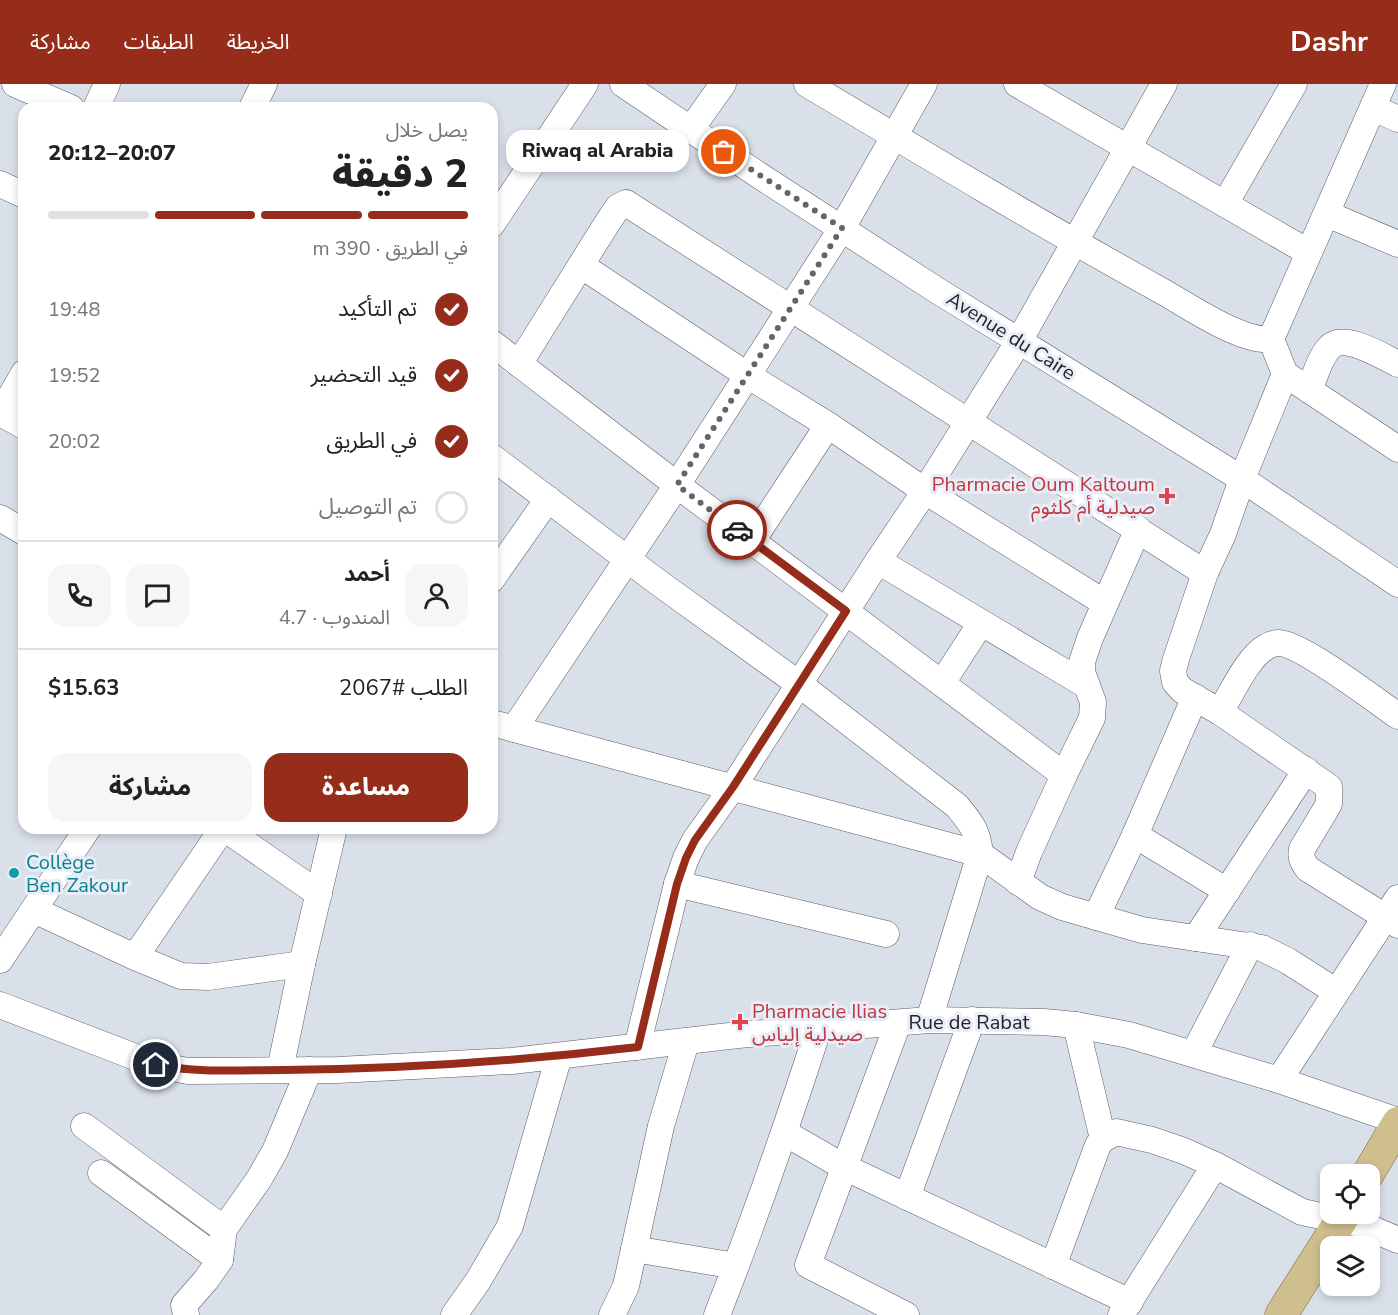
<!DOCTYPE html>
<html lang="ar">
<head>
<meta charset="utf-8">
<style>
	body { margin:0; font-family:"Nunito Sans","Noto Sans Arabic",sans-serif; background:#f6f6f6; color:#222; direction:rtl; height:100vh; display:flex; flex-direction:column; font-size:22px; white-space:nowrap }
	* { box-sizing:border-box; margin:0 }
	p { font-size:20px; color:#767676 }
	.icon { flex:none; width:33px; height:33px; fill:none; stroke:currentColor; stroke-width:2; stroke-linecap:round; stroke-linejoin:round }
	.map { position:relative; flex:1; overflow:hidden; direction:ltr }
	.drawer { position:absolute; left:18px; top:18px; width:480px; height:732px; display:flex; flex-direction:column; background:#fff; border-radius:18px; box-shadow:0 3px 9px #0003; direction:rtl }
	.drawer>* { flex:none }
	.controls { position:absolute; left:1320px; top:1080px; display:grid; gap:12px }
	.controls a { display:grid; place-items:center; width:60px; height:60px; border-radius:12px; background:#fff; box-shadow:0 3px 9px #0003; font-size:30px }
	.pin { position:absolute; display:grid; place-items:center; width:51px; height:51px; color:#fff; margin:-26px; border:3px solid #fff; border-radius:50%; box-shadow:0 2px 6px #0007 }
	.courier { position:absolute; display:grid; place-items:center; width:60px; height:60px; margin:-30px; border:4px solid #962d1a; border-radius:50%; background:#fff; color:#222; box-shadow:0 2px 8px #0007 }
	.bubble { position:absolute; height:42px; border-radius:18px; background:#fff; box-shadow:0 3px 9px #0003; font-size:20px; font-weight:800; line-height:42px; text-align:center; direction:rtl }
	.head em { font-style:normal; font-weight:800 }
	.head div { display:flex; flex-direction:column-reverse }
	.head { display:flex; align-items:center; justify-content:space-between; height:102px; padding:0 30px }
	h1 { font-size:39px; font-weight:800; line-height:45px }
	.bar { display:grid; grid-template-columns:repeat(4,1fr); gap:9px 6px; align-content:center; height:72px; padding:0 30px }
	.bar i { height:8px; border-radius:4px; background:#e0e0e0 }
	.bar .on { background:#962d1a }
	.bar p { grid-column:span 4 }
	.line { display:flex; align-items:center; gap:15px; padding:0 30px; border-top:2px solid #e0e0e0 }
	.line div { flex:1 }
	.round { display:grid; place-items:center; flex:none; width:63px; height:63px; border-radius:18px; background:#f6f6f6 }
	ol { padding:0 30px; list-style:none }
	li { display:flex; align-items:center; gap:18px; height:66px }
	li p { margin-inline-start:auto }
	li .icon { padding:6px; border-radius:50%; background:#962d1a; color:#fff; stroke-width:4 }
	li:last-child { color:#767676 }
	li i { width:33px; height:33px; border:3px solid #e0e0e0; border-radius:50% }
	.primary-button { display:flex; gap:12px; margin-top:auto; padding:12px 30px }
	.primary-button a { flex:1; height:69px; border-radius:18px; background:#962d1a; color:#fff; font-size:24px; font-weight:800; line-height:69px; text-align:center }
	.primary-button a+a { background:#f6f6f6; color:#222 }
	header { display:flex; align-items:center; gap:36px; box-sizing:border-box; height:84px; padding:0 30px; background:#962d1a; color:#fff }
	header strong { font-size:28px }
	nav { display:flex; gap:33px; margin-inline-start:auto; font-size:21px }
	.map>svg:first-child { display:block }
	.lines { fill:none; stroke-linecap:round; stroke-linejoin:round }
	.minor-casing { stroke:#595d66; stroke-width:27 }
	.major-casing { stroke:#7e6c39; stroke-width:33 }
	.minor { stroke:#fff; stroke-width:26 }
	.major { stroke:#cfbe8e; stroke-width:32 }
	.done { stroke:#62666b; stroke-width:6; stroke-dasharray:0 10.8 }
	.route { stroke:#962d1a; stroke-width:8 }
	.health-dot { fill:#e0444e; stroke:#e8edf8; stroke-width:2 }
	.culture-dot { fill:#0f9aa8; stroke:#e8edf8; stroke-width:2 }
	.labels { text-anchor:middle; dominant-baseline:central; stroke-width:6; stroke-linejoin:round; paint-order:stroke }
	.street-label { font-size:20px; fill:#222427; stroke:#e8edf8 }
	.health-label { font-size:20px; fill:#be3a42; stroke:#e8edf8; text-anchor:end }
	.culture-label { font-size:20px; fill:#0d838f; stroke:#e8edf8; text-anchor:start }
</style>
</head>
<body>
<header>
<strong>Dashr</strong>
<nav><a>الخريطة</a><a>الطبقات</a><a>مشاركة</a></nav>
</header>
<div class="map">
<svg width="1398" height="1231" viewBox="0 0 1398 1231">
	<rect width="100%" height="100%" fill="#dae0ea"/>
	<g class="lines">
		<defs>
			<g id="minor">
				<path d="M15,0l56,24"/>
				<path d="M623,0l134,90 181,117 304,188 156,105"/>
				<path d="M807,0c117,70 234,140 353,206 27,15 82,53 111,49l14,35 113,75"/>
				<path d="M1017,0l291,168"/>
				<path d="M96,24l11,-24"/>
				<path d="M252,24l12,-24"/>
				<path d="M1373,24l25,11"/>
				<path d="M691,45l32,-45"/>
				<path d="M0,100l24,11"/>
				<path d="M1225,120l69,-120"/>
				<path d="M1327,130l71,30"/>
				<path d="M492,140l93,-140"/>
				<path d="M582,182l165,109 81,50 97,66 180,112"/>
				<path d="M1271,255l112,-255"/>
				<path d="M492,259l185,142 387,290"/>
				<path d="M519,280l87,-139 12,-18 8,-4 579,370"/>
				<path d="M1285,290l-43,105 -19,55 -18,39 -29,86 -3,12 2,11 7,8 38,22 109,75v17l-27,45c-2,9 1,13 6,20l90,56"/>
				<path d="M1309,306c6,-13 10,-31 20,-42 14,-16 53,8 69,16"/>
				<path d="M0,329l24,13"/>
				<path d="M1,329l23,-40"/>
				<path d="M492,373l167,126 140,101 158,122c14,17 21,25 23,48l60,43 22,10 80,23 120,18 26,13 47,30"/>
				<path d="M0,434l24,14"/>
				<path d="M752,457l76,-116"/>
				<path d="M878,477l208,124"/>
				<path d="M492,495l56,-80"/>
				<path d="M942,599l39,-60"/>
				<path d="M1220,628c12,-19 27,-54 46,-65 3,-2 9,-4 13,-4 23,1 96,57 119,73"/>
				<path d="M492,639l488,131 -51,166"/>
				<path d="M514,645l163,-244 165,-257 82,-144"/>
				<path d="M224,744l95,66"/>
				<path d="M1135,751l92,56"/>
				<path d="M1018,798l11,-30 35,-77 28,-57 1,-16 -11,-30v-10l8,-24 48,-109"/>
				<path d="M677,800l209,50"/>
				<path d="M34,826l101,47 46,19 27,1 94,-13"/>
				<path d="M1096,833l39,-82 60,-138"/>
				<path d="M1196,854l110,-168"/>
				<path d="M135,873l88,-129"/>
				<path d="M0,876l88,-132"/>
				<path d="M0,921l156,60 32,6 150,-1 174,-9 226,-26 191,-15 115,2 32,3 53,10 150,45 119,41"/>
				<path d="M898,939l-90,242 98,50"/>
				<path d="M1076,941l27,114"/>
				<path d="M637,963l40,-163 9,-26 9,-18 38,-53 145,-226 47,-70 94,-150 145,-257"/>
				<path d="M1194,969l56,-108"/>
				<path d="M280,986l22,-106 32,-136"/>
				<path d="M1279,996l119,-182"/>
				<path d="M84,1042l140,103"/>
				<path d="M785,1049l59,34 286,135"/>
				<path d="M101,1089l119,87"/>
				<path d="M907,1113l65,-177"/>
				<path d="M634,1165l102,17"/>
				<path d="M1053,1182l45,-121 5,-6 13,-7 36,8 32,11 31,14 87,47 58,12 38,16"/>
				<path d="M186,1231l-2,-10 22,-25 14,-20 4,-31 35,-50 16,-28 34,-81"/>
				<path d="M454,1231l24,-34 32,-55 49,-170"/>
				<path d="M612,1231l14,-29 35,-160 25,-84"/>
				<path d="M717,1231c37,-94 70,-189 101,-285"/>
				<path d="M1121,1231l94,-150"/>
			</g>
			<g id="major">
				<path d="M1368,1090l30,-51"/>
				<path d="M1281,1231l64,-101"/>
			</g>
		</defs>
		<use href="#minor" class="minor-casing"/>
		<use href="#major" class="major-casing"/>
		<use href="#minor" class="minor"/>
		<use href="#major" class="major"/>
	</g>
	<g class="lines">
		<path class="done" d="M724,68l118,76 -165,257 60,45"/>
		<path class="route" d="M156,981c42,8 84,5 127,5 118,-1 237,-9 355,-23l39,-163 9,-26 9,-18 38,-53 113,-176 -109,-81"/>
	</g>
	<g class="health-dot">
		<path d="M1164 403h6v6h6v6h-6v6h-6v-6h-6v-6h6z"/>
		<path d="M737 929h6v6h6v6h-6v6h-6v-6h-6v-6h6z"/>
	</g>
	<circle class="culture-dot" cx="14" cy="789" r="6"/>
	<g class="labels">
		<g class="street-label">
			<text transform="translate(1011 252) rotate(32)">Avenue du Caire</text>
			<text x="969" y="938">Rue de Rabat</text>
		</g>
		<g class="health-label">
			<text x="1155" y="400">Pharmacie Oum Kaltoum<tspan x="1155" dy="23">صيدلية أم كلثوم</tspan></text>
			<text x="752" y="927" text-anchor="start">Pharmacie Ilias<tspan x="752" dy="23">صيدلية إلياس</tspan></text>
		</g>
		<g class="culture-label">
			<text x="26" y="778">Collège<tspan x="26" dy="23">Ben Zakour</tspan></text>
		</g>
	</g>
</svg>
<div class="controls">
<a><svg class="icon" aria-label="locate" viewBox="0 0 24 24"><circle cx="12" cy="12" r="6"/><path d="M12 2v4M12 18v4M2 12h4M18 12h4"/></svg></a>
<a><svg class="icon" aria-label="layers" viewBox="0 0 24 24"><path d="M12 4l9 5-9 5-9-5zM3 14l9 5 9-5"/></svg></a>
</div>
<div class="pin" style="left:724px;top:68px;background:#ea580c"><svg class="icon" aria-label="bag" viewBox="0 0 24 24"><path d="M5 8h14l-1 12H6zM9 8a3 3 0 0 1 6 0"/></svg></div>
<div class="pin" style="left:156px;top:981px;background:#1f2937"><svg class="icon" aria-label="home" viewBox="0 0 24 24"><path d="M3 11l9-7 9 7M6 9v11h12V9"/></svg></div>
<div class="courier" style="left:737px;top:446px"><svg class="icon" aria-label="car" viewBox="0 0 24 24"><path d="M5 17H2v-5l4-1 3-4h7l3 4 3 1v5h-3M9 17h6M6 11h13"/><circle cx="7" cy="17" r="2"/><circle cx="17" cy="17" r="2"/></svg></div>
<div class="bubble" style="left:506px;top:46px;width:183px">Riwaq al Arabia</div>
<section class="drawer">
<div class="head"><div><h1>2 دقيقة</h1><p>يصل خلال</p></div><em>20:07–20:12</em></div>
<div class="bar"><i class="on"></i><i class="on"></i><i class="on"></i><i></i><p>في الطريق · 390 m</p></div>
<ol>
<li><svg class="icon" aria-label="check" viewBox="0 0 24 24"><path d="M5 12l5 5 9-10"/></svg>تم التأكيد<p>19:48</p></li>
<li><svg class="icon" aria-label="check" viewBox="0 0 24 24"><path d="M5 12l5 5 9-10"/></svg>قيد التحضير<p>19:52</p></li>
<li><svg class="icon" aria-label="check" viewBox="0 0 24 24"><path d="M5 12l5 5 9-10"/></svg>في الطريق<p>20:02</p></li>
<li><i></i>تم التوصيل</li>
</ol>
<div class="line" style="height:108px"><a class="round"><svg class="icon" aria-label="person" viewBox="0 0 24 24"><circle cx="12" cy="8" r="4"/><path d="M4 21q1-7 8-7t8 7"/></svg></a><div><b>أحمد</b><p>المندوب · 4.7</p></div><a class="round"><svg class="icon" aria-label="chat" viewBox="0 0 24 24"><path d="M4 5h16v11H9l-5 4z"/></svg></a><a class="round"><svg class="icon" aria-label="phone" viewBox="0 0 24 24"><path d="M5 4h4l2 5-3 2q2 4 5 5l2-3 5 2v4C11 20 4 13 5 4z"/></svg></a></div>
<div class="line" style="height:78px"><div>الطلب #2067</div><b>$15.63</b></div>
<div class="primary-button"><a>مساعدة</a><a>مشاركة</a></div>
</section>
</div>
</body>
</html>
